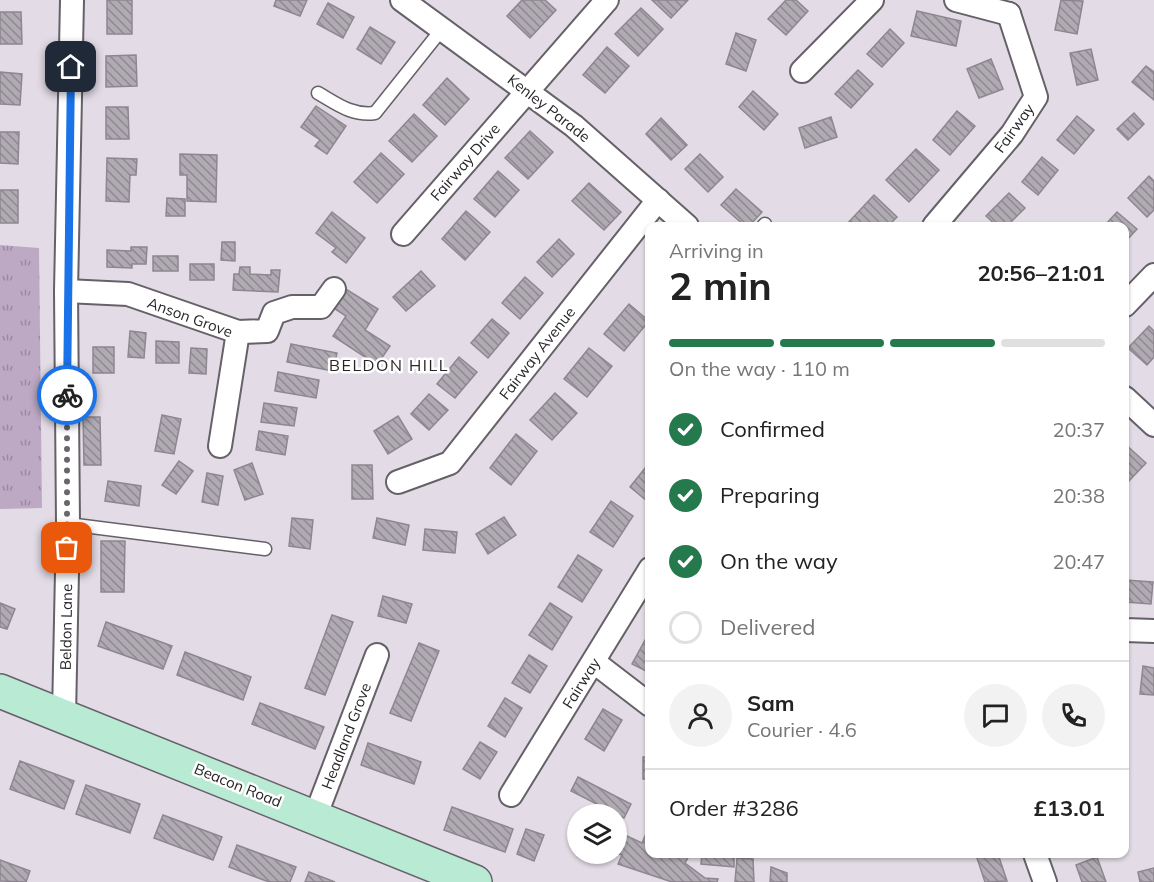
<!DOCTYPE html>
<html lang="en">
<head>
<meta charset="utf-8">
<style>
	body { margin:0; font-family:Mulish,sans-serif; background:#f2f2f2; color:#222; height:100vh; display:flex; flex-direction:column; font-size:22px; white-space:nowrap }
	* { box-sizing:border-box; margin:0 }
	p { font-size:20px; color:#767676 }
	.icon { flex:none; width:33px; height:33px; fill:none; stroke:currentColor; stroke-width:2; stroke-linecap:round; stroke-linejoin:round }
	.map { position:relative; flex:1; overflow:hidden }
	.details { position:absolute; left:645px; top:222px; width:484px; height:636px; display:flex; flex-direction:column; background:#fff; border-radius:12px; box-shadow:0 2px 4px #0004 }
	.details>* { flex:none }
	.controls { position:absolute; left:567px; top:804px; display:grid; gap:12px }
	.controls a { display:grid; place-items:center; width:60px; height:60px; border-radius:50%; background:#fff; box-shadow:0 2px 4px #0004; font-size:30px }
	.pin { position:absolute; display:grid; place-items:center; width:51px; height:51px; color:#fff; margin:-26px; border-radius:12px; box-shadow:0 3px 9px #0006 }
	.courier { position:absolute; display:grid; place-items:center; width:60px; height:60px; margin:-30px; border:4px solid #1a73e8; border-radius:50%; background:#fff; color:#222; box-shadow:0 2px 8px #0007 }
	.head em { font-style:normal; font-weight:700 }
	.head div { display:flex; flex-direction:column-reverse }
	.head { display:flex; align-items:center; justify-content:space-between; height:102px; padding:0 24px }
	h1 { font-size:39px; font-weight:700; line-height:45px }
	.bar { display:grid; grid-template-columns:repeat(4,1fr); gap:9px 6px; align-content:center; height:72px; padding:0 24px }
	.bar i { height:8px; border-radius:4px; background:#e0e0e0 }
	.bar .selected { background:#247a4d }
	.bar p { grid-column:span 4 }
	.line { display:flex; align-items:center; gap:15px; padding:0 24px; border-top:2px solid #e0e0e0 }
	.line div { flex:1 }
	.round { display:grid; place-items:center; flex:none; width:63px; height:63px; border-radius:32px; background:#f2f2f2 }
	ol { padding:0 24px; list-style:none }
	li { display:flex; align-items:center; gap:18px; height:66px }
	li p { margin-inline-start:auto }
	li .icon { padding:6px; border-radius:50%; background:#247a4d; color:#fff; stroke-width:4 }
	li:last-child { color:#767676 }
	li i { width:33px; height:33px; border:3px solid #e0e0e0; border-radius:50% }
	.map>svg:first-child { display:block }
	.grass { fill:url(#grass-tufts) }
	.building { fill:url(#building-back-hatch); stroke:#8e8790; stroke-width:1.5 }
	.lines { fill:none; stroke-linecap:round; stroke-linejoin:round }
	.lane-casing { stroke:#666068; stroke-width:15 }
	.street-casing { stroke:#666068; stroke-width:26 }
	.secondary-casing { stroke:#666068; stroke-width:36 }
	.lane { stroke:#fff; stroke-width:12 }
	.street { stroke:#fff; stroke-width:22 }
	.secondary { stroke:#b9ead4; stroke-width:33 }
	.done { stroke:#69656b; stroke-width:6; stroke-dasharray:0 10.8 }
	.route { stroke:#1a73e8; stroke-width:8 }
	.labels { text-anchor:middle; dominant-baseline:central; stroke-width:5; stroke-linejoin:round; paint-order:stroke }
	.street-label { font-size:15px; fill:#282529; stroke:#fff }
	.neighbourhood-label { font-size:16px; letter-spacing:1.5px; fill:#282529; stroke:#fff }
</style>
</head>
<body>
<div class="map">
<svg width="1154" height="882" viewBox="0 0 1154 882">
	<defs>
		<pattern id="grass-tufts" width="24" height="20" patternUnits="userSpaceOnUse" patternTransform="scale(1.5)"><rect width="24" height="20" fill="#bda9c4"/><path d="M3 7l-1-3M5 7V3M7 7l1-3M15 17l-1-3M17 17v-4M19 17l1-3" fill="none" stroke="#9a899f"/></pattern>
		<pattern id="building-back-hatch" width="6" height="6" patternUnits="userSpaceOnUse" patternTransform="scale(1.5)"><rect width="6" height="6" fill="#b0aab3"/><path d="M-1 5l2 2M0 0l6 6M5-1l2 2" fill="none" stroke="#8f8a92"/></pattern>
	</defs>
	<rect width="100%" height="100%" fill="#e3dce6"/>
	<path class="grass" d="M0,245l39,3 3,260 -42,1z"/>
	<g class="building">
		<rect x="107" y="0" width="25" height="34"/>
		<path d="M276,0h31l-7,16 -26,-10z"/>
		<path d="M522,0h23l11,10 -26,28 -23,-22z"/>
		<path d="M652,0h36l-17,18z"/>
		<path d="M786,0h10l12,11 -22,24 -18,-16z"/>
		<path d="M1061,0l22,1 -6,33 -22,-4z"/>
		<path d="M328,3l26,14 -11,21 -26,-14z"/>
		<path d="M641,8l22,21 -25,27 -23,-22z"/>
		<path d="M917,11l44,10 -5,25 -45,-10z"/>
		<path d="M0,12h21l1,32h-22z"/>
		<path d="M370,27l25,15 -14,22 -24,-15z"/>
		<path d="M890,29l14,14 -22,24 -15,-13z"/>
		<path d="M736,33l20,7 -10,31 -20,-7z"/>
		<path d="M607,47l22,19 -24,27 -22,-18z"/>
		<path d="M1091,49l7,31 -21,5 -7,-32z"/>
		<path d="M136,55l1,31 -31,1v-31z"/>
		<path d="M991,59l12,30 -24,9 -12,-29z"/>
		<path d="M1146,66l8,6v28l-22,-18z"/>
		<path d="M858,70l15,14 -22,24 -16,-14z"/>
		<path d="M0,72l22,2 -2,31 -20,-1z"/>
		<path d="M447,78l22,21 -24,26 -22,-20z"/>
		<path d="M753,91l25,23 -14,16 -25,-23z"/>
		<path d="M316,106l30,20 -19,28 -12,-8 5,-6 -19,-13z"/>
		<path d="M106,107h22l1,32h-23z"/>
		<path d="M957,111l18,15 -25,29 -17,-15z"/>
		<path d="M1134,113l10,11 -16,16 -11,-11z"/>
		<path d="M414,114l23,22 -25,26 -23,-21z"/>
		<path d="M1077,116l17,14 -20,24 -17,-14z"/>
		<path d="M831,117l6,20 -32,11 -6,-20z"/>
		<path d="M661,118l26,27 -16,15 -25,-26z"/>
		<path d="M530,131l23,21 -25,27 -23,-21z"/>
		<path d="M0,132h19l-1,32 -18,-1z"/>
		<path d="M916,149l23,21 -30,32 -23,-22z"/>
		<path d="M381,153l23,21 -27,29 -23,-21z"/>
		<path d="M180,154l37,1 -1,47 -29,-1v-26h-7z"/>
		<path d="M700,154l23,23 -15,15 -23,-23z"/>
		<path d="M1042,157l16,13 -20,25 -16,-13z"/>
		<path d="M107,158l30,1 -1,16h-6l-1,27 -23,-1z"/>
		<path d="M498,171l21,19 -24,27 -21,-18z"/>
		<path d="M1149,176l5,5v29l-7,7 -19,-19z"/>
		<path d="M589,183l32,29 -17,18 -32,-29z"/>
		<path d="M736,189l26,23 -13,14h-4l-24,-21z"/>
		<rect x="0" y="190" width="18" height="33"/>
		<path d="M1009,193l16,15 -18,18h-10l-11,-10z"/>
		<path d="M874,195l23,22 -9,9h-43z"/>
		<path d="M167,198l18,1v17h-19z"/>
		<path d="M466,211l24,21 -25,28 -23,-21z"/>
		<path d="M332,212l33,26 -19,25 -14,-11 4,-4 -20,-15z"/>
		<path d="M1117,212l20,17 -12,13v-16h-21z"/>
		<path d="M559,239l15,15 -22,23 -15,-15z"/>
		<path d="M222,242h13v19l-14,-1z"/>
		<path d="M131,247h16l-1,17h-14v4l-25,-1v-17l24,1z"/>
		<rect x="153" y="256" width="25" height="15"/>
		<rect x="190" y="264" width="24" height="16"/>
		<path d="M240,267h10v7l21,1v-5h9l-2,22 -45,-2 1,-16h5z"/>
		<path d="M421,271l14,15 -29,25 -13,-14z"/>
		<path d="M525,277l18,16 -23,26 -18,-16z"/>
		<path d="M344,288l34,21 -13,21 25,16 -13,19 -44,-29 13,-20 -14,-9z"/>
		<path d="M629,304l20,17 -25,30 -20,-17z"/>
		<path d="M492,319l17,14 -21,25 -17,-15z"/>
		<path d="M1149,326l5,5v26l-7,8 -19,-17z"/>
		<path d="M130,331l16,2 -2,25 -16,-1z"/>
		<path d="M156,341l23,1v21h-23z"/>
		<path d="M291,344l46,9 -4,18 -46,-9z"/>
		<rect x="93" y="347" width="21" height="26"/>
		<path d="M191,348l16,1 -1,25 -17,-1z"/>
		<path d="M589,348l23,18 -25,31 -23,-18z"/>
		<path d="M459,357l18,15 -22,26 -18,-14z"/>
		<path d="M278,372l41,8 -3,18 -41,-7z"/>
		<path d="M555,393l22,20 -25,27 -22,-20z"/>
		<path d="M429,394l19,16 -19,20 -18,-16z"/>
		<path d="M264,403l33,5 -3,18 -33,-4z"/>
		<path d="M162,415l19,4 -7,35 -19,-3z"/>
		<path d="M398,416l14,23 -24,15 -14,-23z"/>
		<path d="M83,417h17l1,48h-17z"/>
		<path d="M259,431l29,5 -3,19 -29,-5z"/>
		<path d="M516,434l21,17 -26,34 -21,-17z"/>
		<path d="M1125,444l21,19 -18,19 -3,-3z"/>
		<path d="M179,461l14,10 -17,23 -14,-9z"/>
		<path d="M650,462v36l-3,3 -17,-14z"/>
		<path d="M252,463l11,31 -18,6 -11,-30z"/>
		<path d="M352,465h20l1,34h-21z"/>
		<path d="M207,473l16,3 -5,29 -16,-3z"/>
		<path d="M108,481l33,5 -2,20 -34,-5z"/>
		<path d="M611,501l22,15 -20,31 -23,-15z"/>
		<path d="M504,517l12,18 -28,19 -12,-20z"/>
		<path d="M292,518l21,2 -3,29 -21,-3z"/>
		<path d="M377,518l32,7 -4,20 -32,-7z"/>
		<path d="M425,529l32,3 -2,21 -32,-3z"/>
		<path d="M101,541h24l-1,51h-23z"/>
		<path d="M578,555l24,15 -20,32 -24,-15z"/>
		<path d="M1125,580l28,2 -2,22 -26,-2z"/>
		<path d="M383,596l29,8 -6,19 -28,-7z"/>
		<path d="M0,603l15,6 -8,20 -7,-2z"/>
		<path d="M550,603l22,14 -20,33 -23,-15z"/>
		<path d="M332,615l21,7 -28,73 -20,-7z"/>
		<path d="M106,622l66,24 -9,23 -65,-23z"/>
		<path d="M650,631v42l-18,-9z"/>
		<path d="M419,643l20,8 -28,70 -21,-8z"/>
		<path d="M185,652l66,25 -8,23 -66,-25z"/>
		<path d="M529,655l18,11 -17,27 -18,-10z"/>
		<path d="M1143,666l11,2v27l-14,-1z"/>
		<path d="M505,698l17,10 -17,29 -17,-11z"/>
		<path d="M260,703l64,24 -9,22 -63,-25z"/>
		<path d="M603,709l19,11 -18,31 -19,-12z"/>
		<path d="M480,742l17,10 -17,27 -17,-10z"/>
		<path d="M368,743l53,19 -7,22 -53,-19z"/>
		<rect x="643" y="757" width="7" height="22"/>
		<path d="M20,761l54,20 -10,28 -54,-20z"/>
		<path d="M578,777l53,27 -7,14 -53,-27z"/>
		<path d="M86,785l54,19 -10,29 -54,-19z"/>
		<path d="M452,807l61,22 -8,23 -61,-22z"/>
		<path d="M163,815l59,22 -9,23 -59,-22z"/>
		<path d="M526,829l18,6 -10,26 -17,-7z"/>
		<path d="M648,829l2,25h40l-5,9 20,15 13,1 -1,3h-45l-54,-18 4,-9 -6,-2v-22l26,12z"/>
		<path d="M237,845l59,22 -6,15h-21l-40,-15z"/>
		<path d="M702,854h32v13l-33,-3z"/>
		<path d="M982,854h16l9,27 -22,1 -9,-27z"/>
		<path d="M1097,857l9,25h-24l-6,-17z"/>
		<path d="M737,858l16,1 1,23h-19z"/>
		<path d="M0,860l30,11 -4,11 -26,-1z"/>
		<path d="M771,867l16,6v9h-17z"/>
		<path d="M1154,868v14h-14l-2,-10z"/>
		<path d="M309,872l26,10h-30z"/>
	</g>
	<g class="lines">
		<defs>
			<g id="lane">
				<path d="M318,93c19,11 34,23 57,20l67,-84"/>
				<path d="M763,226l2,-2"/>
				<path d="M68,524l197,25"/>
			</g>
			<g id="street">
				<path d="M402,0l172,126 113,100"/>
				<path d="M956,0l53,14"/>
				<path d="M802,71l70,-71"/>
				<path d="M934,226l78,-92 24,-37 -27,-83"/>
				<path d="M403,234l204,-234"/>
				<path d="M66,291l62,3 110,38 -18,114"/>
				<path d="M1125,305l29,-30"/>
				<path d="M238,332l29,-1 7,-18 18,-6h29l13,-18"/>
				<path d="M1125,398l29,27"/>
				<path d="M398,482l52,-19 208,-263"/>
				<path d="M1125,630l29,1"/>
				<path d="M594,662l56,43"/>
				<path d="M64,715l4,-191 -2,-233 6,-291"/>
				<path d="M511,795l139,-226"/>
				<path d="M315,817l62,-162"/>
				<path d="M1035,854l10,28"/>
			</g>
			<path id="secondary" d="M0,691l475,191"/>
		</defs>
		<use href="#lane" class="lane-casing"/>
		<use href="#street" class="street-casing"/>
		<use href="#secondary" class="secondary-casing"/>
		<use href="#lane" class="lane"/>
		<use href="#street" class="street"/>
		<use href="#secondary" class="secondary"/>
	</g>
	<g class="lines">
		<path class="done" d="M67,395v153"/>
		<path class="route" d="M67,395l4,-328"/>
	</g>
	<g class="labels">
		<g class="street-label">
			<text transform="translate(549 108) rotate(38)">Kenley Parade</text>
			<text transform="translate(1014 128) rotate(-54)">Fairway</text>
			<text transform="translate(465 162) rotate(-49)">Fairway Drive</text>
			<text transform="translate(190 317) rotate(20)">Anson Grove</text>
			<text transform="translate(537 353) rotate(-52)">Fairway Avenue</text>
			<text transform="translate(66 627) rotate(-89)">Beldon Lane</text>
			<text transform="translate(581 683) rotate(-58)">Fairway</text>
			<text transform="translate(346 736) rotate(-69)">Headland Grove</text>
			<text transform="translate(238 785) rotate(22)">Beacon Road</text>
		</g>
		<g class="neighbourhood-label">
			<text x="389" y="365">BELDON HILL</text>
		</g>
	</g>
</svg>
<div class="controls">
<a><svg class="icon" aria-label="layers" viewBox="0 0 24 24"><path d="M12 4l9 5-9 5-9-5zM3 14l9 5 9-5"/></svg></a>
</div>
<div class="pin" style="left:67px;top:548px;background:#ea580c"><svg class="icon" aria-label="bag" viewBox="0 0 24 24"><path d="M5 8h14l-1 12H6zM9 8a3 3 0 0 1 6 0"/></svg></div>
<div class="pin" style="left:71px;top:67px;background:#1f2937"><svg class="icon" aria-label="home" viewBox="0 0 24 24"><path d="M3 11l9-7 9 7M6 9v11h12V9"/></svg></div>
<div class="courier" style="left:67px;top:395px"><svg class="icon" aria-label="bike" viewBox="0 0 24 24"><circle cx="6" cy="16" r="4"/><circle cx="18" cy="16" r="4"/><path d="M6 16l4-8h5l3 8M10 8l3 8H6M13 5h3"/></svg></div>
<section class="details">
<div class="head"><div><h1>2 min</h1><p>Arriving in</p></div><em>20:56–21:01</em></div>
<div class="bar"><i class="selected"></i><i class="selected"></i><i class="selected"></i><i></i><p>On the way · 110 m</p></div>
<ol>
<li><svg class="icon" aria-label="check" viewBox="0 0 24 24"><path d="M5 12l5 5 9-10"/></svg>Confirmed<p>20:37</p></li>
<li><svg class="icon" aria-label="check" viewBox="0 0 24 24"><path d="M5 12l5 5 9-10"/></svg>Preparing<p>20:38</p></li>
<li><svg class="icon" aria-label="check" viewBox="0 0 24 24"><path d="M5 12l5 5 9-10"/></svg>On the way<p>20:47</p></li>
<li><i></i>Delivered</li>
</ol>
<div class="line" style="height:108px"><a class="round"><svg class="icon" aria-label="person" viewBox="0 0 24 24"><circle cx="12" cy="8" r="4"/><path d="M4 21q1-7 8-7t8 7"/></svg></a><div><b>Sam</b><p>Courier · 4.6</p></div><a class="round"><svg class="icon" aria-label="chat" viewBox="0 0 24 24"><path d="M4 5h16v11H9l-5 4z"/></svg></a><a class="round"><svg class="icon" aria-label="phone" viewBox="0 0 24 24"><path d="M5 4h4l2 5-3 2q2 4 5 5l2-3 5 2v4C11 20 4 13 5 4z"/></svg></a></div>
<div class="line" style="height:78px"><div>Order #3286</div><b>£13.01</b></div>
</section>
</div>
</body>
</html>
